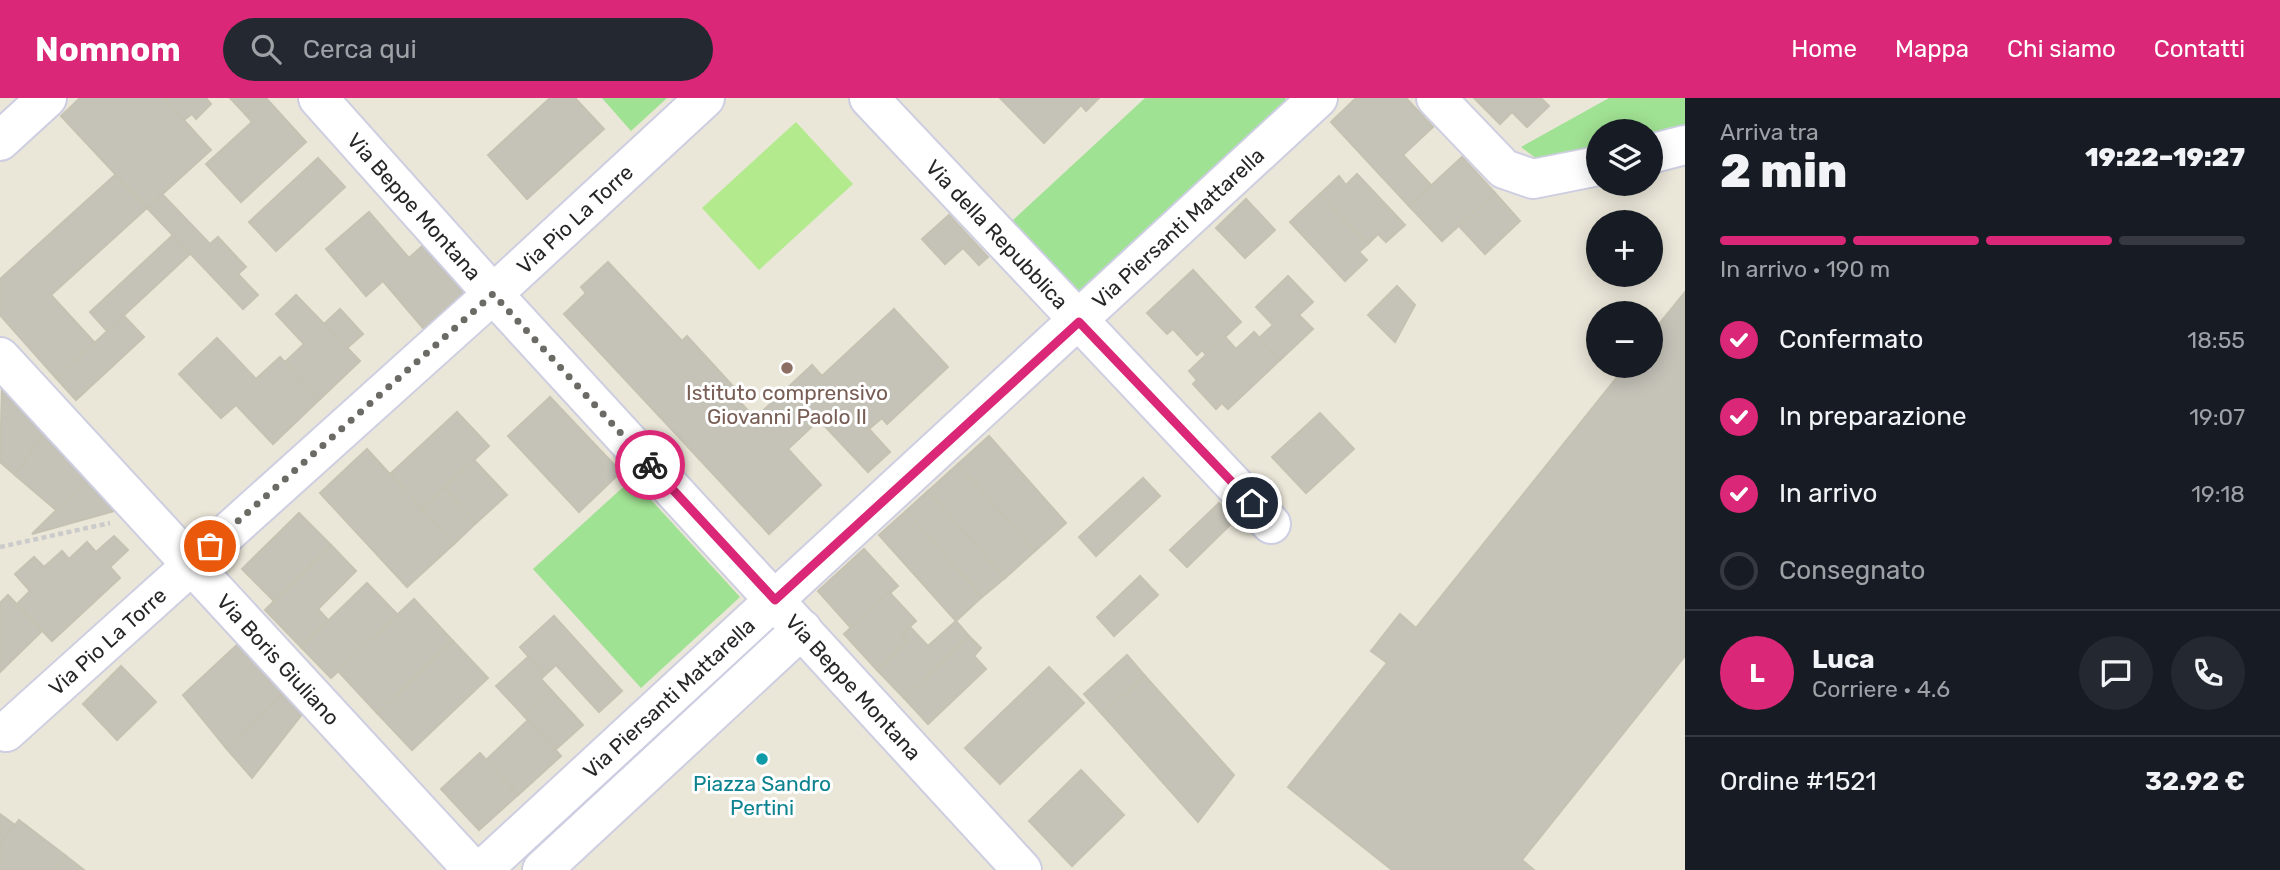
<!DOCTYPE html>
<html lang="it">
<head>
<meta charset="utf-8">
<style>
	body { margin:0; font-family:Rubik,sans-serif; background:#242831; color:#f1f3f6; height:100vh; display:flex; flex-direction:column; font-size:26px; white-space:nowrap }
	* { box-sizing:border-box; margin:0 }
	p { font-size:23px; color:#9ea1a6 }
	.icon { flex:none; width:38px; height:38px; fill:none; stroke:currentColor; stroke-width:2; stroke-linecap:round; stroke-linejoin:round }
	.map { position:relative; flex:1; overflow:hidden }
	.details { display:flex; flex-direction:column; background:#171b24; width:595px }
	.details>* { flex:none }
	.controls { position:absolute; left:1586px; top:21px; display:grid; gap:14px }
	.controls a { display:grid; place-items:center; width:77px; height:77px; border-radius:50%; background:#171b24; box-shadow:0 4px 18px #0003; font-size:35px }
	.pin { position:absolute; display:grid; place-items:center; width:60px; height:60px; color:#fff; margin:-30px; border:4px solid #fff; border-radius:50%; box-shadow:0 2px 7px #0007 }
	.courier { position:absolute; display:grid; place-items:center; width:70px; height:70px; margin:-35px; border:5px solid #db2777; border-radius:50%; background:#fff; color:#222; box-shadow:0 2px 9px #0007 }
	.headline em { font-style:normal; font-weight:800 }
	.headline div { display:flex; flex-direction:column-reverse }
	.headline { display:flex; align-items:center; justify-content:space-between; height:119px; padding:0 35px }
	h1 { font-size:46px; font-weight:800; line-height:52px }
	.bar { display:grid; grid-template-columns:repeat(4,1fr); gap:10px 7px; align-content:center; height:84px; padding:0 35px }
	.bar i { height:9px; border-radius:5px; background:#363941 }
	.bar .selected { background:#db2777 }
	.bar p { grid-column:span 4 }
	.line { display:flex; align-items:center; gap:18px; padding:0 35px; border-top:2px solid #363941 }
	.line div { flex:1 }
	.round { display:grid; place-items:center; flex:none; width:74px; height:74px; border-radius:37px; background:#242831 }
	ol { padding:0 35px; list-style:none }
	li { display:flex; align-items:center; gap:21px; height:77px }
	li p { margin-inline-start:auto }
	li .icon { padding:7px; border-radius:50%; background:#db2777; color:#fff; stroke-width:4 }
	li:last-child { color:#9ea1a6 }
	li i { width:38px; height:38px; border:4px solid #363941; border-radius:50% }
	header { display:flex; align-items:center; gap:42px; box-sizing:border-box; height:98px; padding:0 35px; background:#db2777; color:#fff }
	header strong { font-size:33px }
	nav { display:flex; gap:38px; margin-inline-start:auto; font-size:24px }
	.search { width:490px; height:63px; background:#242831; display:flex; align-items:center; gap:18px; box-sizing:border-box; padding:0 24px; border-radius:38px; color:#9ea1a6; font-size:26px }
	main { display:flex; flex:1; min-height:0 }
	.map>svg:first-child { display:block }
	.green { fill:#a0e293 }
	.pitch { fill:#b3ea8e }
	.building { fill:#c5c2b8; stroke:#c5c2b2; stroke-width:2 }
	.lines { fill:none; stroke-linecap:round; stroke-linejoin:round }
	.minor-casing { stroke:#cdcee1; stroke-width:42 }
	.path { stroke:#cbcbcb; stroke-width:4.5; stroke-dasharray:5 3.5; stroke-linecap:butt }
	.minor { stroke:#fff; stroke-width:38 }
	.done { stroke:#6b6a65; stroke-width:7; stroke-dasharray:0 12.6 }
	.route { stroke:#db2777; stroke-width:9 }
	.education-dot { fill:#8d6e63; stroke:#fff; stroke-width:2.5 }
	.culture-dot { fill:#0f9aa8; stroke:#fff; stroke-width:2.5 }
	.labels { text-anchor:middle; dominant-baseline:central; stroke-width:6; stroke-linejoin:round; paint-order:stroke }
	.street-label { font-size:21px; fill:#272727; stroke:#fff }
	.education-label { font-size:21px; fill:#785e54; stroke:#fff }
	.culture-label { font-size:21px; fill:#0d838f; stroke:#fff }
</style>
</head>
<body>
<header>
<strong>Nomnom</strong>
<div class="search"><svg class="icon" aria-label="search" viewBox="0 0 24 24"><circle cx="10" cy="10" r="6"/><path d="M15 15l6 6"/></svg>Cerca qui</div>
<nav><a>Home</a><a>Mappa</a><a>Chi siamo</a><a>Contatti</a></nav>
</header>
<main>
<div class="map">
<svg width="1685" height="772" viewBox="0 0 1685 772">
	<rect width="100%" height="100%" fill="#eae6d8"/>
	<g class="green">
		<path d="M602,0h65l-36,33z"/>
		<path d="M1145,0h140l3,4 -209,194 -68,-74z"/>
		<path d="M1609,0h76v31l-35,7v-5h-52v16l-61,12 -16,-12z"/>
		<path d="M632,381l108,118 -99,91 -108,-119z"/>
	</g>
	<path class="pitch" d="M796,24l57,62 -94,86 -57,-62z"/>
	<g class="building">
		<path d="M80,0h84l47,52 -64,58 -86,-92z"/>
		<path d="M164,0h42l5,6 -15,15 -4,-5 -8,6z"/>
		<path d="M230,0h35l-19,17z"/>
		<path d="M266,0l40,44 -65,60 -35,-38 46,-42 -6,-7z"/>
		<path d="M550,0h25l29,31 -77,70 -39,-44z"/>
		<path d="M1000,0h99l-13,13 -5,-6 -37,38z"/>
		<path d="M1356,0h50l27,29 -30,28 28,30 -22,21 -78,-84z"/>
		<path d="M1474,0h67l8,8 -22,21 -15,-15 -12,12z"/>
		<path d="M1462,59l33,36 -53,48 -33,-35z"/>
		<path d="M318,60l27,29 -69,64 -27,-29z"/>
		<path d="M1357,76l48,51 -19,17 -8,-8 -10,10 -48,-50 19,-18 7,9z"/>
		<path d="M115,77l32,33 -96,87 44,48 -39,35 -56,-63v-36z"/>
		<path d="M1495,95l25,28 -35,33 -26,-28z"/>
		<path d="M162,96l48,50 8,-7 28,30 -8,7 20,21 -15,14 -96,-101z"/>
		<path d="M1320,96l48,50 -9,8 8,8 -22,21 -55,-59z"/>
		<path d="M1246,101l29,31 -30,28 -29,-30z"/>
		<path d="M369,114l40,46 20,-18 41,48 -47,40 -40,-47 -17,15 -40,-47z"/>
		<path d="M949,117l23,25 -27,24 -23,-25z"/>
		<path d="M173,137l17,19 -83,77 -17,-19z"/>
		<path d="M972,142l16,17 -9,8 -16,-17z"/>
		<path d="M608,164l74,79 5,-5 55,60 -4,4 17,18 57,-53 10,11 72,-67 54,58 -61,57 -5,-6 -13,11 21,23 -22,20 -49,-52 -31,29 33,36 -52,49 -205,-220 22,-21 -5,-6z"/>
		<path d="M1193,172l48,52 -35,33 -4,-5 -5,5 -24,-26 -6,5 -20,-21z"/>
		<path d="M1288,178l25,26 -14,13 14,14 -33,31 -21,-22 14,-13 -17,-18z"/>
		<path d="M1397,188l18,19 -20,37 -27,-27z"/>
		<path d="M1685,194v364l-163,204 12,10h-142l-104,-83 99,-124 -16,-12 29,-37 16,14 210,-262h24v-31z"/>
		<path d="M296,197l64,66 -40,38 -35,-37 19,-18 -28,-30z"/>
		<path d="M340,211l23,25 -16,14 -23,-24z"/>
		<path d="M124,218l20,21 -68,63 -20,-22z"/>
		<path d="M1254,234l26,28 -52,49 -6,-6 -6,6 -23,-25 4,-4 -8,-9 36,-34 11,12z"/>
		<path d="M217,240l39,41 24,-22 40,42 -47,45 -37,-39 -15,13 -42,-44z"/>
		<path d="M2,289l43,46 -30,42 -15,-13z"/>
		<path d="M550,299l71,75 -42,40 -71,-76z"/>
		<path d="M457,314l32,34 -67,63 -32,-35z"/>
		<path d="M1320,315l34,36 -48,44 -34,-36z"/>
		<path d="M45,335l43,46 -32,31 -41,-35z"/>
		<path d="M989,338l77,87 -31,28 -77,-87z"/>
		<path d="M367,351l87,95 -47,43 -87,-94z"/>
		<path d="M474,362l33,35 -31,28 -32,-35z"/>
		<path d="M958,366l77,87 -30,27 -77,-87z"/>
		<path d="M1143,380l17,18 -64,60 -17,-19z"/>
		<path d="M88,381l30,31 -86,24z"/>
		<path d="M444,390l32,35 -22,21 -32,-35z"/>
		<path d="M928,393l77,87 -23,19 -76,-86z"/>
		<path d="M1219,405l16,17 -48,47 -17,-17z"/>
		<path d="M906,413l76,86 -26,24 -77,-86z"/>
		<path d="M299,415l32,32 -57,56 -32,-32z"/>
		<path d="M114,438l14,14 -18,17 10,11 -68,63 -35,-37 13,-13 -15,-17 19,-17 10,10 18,-16 7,8 18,-17 9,10z"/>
		<path d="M331,447l25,26 -38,38 10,11 -27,27 -36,-37z"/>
		<path d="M864,451l34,37 -47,42 -33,-37z"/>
		<path d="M1140,478l18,19 -44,41 -17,-19z"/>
		<path d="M367,485l31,32 -67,63 -30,-31z"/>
		<path d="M889,494l27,29 -14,13 6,7 -31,29 -33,-36z"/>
		<path d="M8,497l34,36 -42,41v-69z"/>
		<path d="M414,501l39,42 -76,72 -39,-42z"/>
		<path d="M554,518l68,75 -23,21 -43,-47 -11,10 -25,-28z"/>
		<path d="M956,523l13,15 -65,62 -27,-28 31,-29 -6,-7 8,-7 18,19z"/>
		<path d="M969,538l12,12 -7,8 12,13 -58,55 -24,-26z"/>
		<path d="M453,543l35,37 -76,72 -35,-37z"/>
		<path d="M238,546l46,48 -58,56 -43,-53z"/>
		<path d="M1127,557l18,21 -43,38 -18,-20z"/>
		<path d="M528,559l17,18 -4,4 11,12 -28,25 -28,-30z"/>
		<path d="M121,568l35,36 -39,38 -34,-36z"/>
		<path d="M1049,569l35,36 -84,81 -35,-36z"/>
		<path d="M1145,578l89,99 -36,47 -96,-108z"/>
		<path d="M552,593l31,34 -28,25 -31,-34z"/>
		<path d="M284,594l19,21 -51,65 -26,-30z"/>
		<path d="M528,622l33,36 -43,39 -32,-35z"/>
		<path d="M480,655l38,42 -39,35 -38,-41z"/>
		<path d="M1081,672l43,45 -52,51 -43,-45z"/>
		<path d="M0,716l15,11 -15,19z"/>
		<path d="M19,722l47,36 -11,14h-55v-26z"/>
		<path d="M66,758l18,14h-29z"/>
	</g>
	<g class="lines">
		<defs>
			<g id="minor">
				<path id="s1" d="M318,0l175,196 529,576"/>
				<path id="s2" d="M869,0l402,426"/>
				<path d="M1436,0l68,71 29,10 65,-13"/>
				<path d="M0,43l47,-43"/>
				<path d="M1650,56l35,-9"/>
				<path id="s3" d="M0,259l473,513"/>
				<path id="s4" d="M6,634l487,-438 212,-196"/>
				<path id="s5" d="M482,772l836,-772"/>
				<path d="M542,772l260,-241"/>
			</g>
		</defs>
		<use href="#minor" class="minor-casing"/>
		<path class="path" d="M0,449l110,-24"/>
		<use href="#minor" class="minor"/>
	</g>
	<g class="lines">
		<path class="done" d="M210,448l283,-252 157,171"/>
		<path class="route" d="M650,367l125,135 304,-278 173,181"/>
	</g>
	<circle class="education-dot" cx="787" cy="270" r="7"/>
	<circle class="culture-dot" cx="762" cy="661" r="7"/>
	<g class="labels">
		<g class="street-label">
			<text stroke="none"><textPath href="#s1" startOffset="145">Via Beppe Montana</textPath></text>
			<text stroke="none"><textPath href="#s4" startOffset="766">Via Pio La Torre</textPath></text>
			<text stroke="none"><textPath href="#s5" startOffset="947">Via Piersanti Mattarella</textPath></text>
			<text stroke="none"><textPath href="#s2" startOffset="187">Via della Repubblica</textPath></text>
			<text stroke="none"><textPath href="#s4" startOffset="136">Via Pio La Torre</textPath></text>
			<text stroke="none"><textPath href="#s3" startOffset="411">Via Boris Giuliano</textPath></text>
			<text stroke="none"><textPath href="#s1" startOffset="796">Via Beppe Montana</textPath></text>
			<text stroke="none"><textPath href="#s5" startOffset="254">Via Piersanti Mattarella</textPath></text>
		</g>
		<g class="education-label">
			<text x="787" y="294">Istituto comprensivo<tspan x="787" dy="24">Giovanni Paolo II</tspan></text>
		</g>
		<g class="culture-label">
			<text x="762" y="685">Piazza Sandro<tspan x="762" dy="24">Pertini</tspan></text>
		</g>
	</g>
</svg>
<div class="controls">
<a><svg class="icon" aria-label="layers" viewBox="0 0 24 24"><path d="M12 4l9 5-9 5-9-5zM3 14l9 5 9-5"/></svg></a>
<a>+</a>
<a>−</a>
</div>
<div class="pin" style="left:210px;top:448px;background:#ea580c"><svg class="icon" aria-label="bag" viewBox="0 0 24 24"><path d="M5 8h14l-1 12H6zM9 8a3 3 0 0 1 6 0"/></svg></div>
<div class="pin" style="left:1252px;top:405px;background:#1f2937"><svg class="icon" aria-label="home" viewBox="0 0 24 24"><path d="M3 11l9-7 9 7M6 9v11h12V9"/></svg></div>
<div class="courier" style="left:650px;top:367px"><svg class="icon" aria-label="bike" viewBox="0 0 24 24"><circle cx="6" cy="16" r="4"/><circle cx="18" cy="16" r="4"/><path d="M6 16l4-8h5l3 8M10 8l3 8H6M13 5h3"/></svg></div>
</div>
<section class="details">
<div class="headline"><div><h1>2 min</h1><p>Arriva tra</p></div><em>19:22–19:27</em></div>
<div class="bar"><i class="selected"></i><i class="selected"></i><i class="selected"></i><i></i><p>In arrivo · 190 m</p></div>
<ol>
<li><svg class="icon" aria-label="check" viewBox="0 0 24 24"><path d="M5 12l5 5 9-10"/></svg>Confermato<p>18:55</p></li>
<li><svg class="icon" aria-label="check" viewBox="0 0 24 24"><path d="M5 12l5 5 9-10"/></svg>In preparazione<p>19:07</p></li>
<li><svg class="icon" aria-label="check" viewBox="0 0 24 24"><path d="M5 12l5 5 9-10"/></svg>In arrivo<p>19:18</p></li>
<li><i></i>Consegnato</li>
</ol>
<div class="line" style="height:126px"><b class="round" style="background:#db2777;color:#fff">L</b><div><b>Luca</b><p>Corriere · 4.6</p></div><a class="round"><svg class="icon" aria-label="chat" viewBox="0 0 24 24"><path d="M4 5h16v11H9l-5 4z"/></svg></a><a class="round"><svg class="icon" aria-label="phone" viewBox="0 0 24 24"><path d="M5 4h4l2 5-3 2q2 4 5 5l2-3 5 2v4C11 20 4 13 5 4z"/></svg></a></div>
<div class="line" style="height:91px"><div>Ordine #1521</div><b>32.92 €</b></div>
</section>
</main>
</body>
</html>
